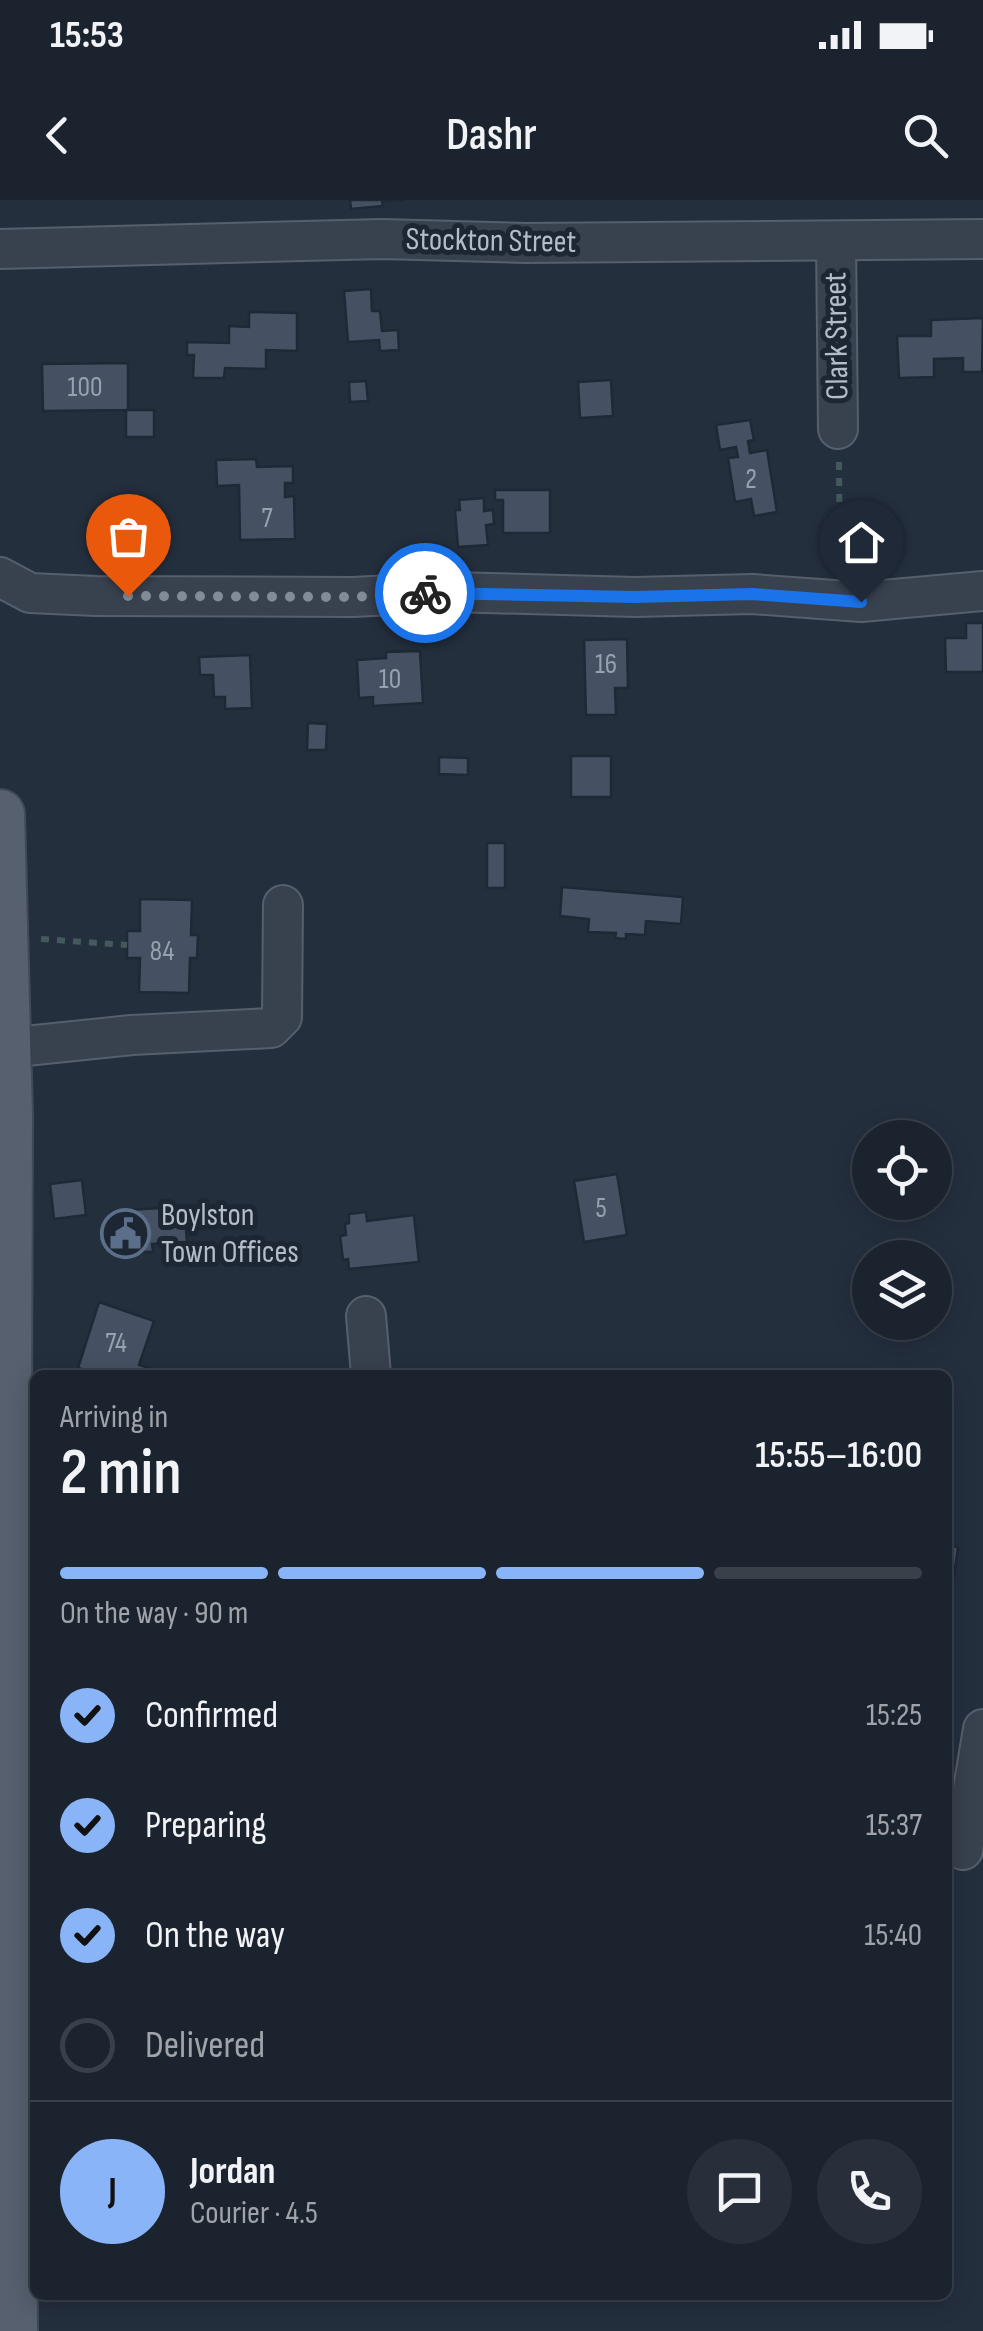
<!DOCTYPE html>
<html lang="en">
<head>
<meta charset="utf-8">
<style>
	body { margin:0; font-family:"Sofia Sans Condensed",sans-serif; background:#282f3a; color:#f1f3f6; height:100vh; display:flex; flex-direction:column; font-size:38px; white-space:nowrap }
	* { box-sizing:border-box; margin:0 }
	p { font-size:32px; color:#a0a4aa }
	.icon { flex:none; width:55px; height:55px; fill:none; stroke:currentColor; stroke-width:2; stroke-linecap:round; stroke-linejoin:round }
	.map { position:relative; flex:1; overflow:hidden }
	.details { position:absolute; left:30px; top:1170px; width:922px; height:930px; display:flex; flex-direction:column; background:#1b232e; border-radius:15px; box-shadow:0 5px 25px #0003,0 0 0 2px #39404a }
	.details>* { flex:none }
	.buttons { position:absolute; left:852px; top:920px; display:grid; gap:20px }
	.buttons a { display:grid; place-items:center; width:100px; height:100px; border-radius:50%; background:#1b232e; box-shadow:0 5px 25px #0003,0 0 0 2px #39404a; font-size:50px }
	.pin { position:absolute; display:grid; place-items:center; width:85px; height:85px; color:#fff; margin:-102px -42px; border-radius:50% 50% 50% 0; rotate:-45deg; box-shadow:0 0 10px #0007 }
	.pin .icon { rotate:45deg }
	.courier { position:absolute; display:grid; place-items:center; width:100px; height:100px; margin:-50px; border:8px solid #1a73e8; border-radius:50%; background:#fff; color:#222; box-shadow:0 2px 12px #0007 }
	.summary em { font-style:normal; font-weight:600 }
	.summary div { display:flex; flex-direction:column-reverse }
	.summary { display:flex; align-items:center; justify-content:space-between; height:170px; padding:0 30px }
	h1 { font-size:65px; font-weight:600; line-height:75px }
	.bar { display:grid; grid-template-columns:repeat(4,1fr); gap:15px 10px; align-content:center; height:120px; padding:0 30px }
	.bar i { height:12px; border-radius:8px; background:#39404a }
	.bar .selected { background:#8ab4f8 }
	.bar p { grid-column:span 4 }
	.line { display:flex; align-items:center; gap:25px; padding:0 30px; border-top:2px solid #39404a }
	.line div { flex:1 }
	.round { display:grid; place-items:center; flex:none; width:105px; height:105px; border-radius:52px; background:#282f3a }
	ol { padding:0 30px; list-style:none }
	li { display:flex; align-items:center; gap:30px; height:110px }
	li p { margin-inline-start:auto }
	li .icon { padding:10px; border-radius:50%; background:#8ab4f8; color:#111; stroke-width:4 }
	li:last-child { color:#a0a4aa }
	li i { width:55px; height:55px; border:5px solid #39404a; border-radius:50% }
	.status { display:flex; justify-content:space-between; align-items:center; height:70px; padding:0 50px; background:#1b232e; direction:ltr }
	.status svg { height:28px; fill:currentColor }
	header { display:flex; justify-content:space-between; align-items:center; height:130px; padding:0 30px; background:#1b232e; font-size:45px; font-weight:600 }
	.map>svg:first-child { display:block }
	.building { fill:#455162; stroke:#1f2835; stroke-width:2.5 }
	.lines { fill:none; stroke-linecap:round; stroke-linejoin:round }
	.minor-casing { stroke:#565f6c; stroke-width:42 }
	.major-casing { stroke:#414a57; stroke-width:52 }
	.path { stroke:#44595c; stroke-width:6; stroke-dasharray:8 8; stroke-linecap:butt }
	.minor { stroke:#38414e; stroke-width:38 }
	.major { stroke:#56606e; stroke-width:48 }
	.done { stroke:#828b98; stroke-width:10; stroke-dasharray:0 18 }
	.route { stroke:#1a73e8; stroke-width:12 }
	.labels { text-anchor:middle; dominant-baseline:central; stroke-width:10; stroke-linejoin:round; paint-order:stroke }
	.number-label { font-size:28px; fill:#98a1af }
	.street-label { font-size:32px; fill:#b4bcc9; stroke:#1d2633 }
	.poi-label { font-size:32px; fill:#b4bcc9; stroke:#1d2633; text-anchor:start }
</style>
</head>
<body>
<div class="status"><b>15:53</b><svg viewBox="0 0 49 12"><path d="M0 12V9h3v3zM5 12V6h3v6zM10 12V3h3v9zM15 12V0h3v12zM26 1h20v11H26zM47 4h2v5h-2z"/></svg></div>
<header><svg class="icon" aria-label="back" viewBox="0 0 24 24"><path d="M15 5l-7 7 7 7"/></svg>Dashr<svg class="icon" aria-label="search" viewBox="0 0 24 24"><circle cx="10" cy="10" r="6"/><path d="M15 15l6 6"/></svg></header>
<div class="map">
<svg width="983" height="2131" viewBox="0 0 983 2131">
	<rect width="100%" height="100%" fill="#242f3e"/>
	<g class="building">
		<path d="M350,0h55l-23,1 1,5 -32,3z"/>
		<path d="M371,89l1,22h8l2,20 16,-1 1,20 -19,1 -1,-11 -31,2 -4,-51z"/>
		<path d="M249,112l48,1v38l-31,-1v19l-41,-1 -1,10h-31l1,-23h-7v-13l42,1v-17l20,1z"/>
		<path d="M983,118l-1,54h-19v-14l-29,1v18l-35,1 -2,-42h34v-16z"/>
		<path d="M128,163v47l-85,1 -1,-47z"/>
		<path d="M611,180l2,36 -33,2 -2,-36z"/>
		<path d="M366,181l2,20 -18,1 -1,-20z"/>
		<rect x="126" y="210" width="28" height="27"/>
		<path d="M750,220l4,20 -6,1 2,12 17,-3 10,62 -23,4 -3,-17 -16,3 -7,-44 10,-1 -2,-10 -16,3 -4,-25z"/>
		<path d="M256,259l1,8 36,-1v17h-8v14l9,-1 1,43 -55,1 -1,-55 -22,1 -1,-26z"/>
		<path d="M495,290h55v43h-47v-33h-8z"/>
		<path d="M484,298v13l9,-1 1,14 -8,1 2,20 -30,2 -3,-37h5l-1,-10z"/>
		<path d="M966,423h17v49h-37l-1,-34h21z"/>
		<path d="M627,439l1,49h-13l1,27h-30l-2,-75z"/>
		<path d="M420,451l3,52 -50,3v-9l-14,1 -2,-38 29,-2v-6z"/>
		<path d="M250,455l2,53 -27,1v-12h-11l-1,-22h-13l-1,-18z"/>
		<path d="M308,523l19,1 -1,26h-19z"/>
		<rect x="571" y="556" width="40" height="41"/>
		<path d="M439,557l29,1v17l-29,-1z"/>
		<rect x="487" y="643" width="18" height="45"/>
		<path d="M562,687l121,10 -2,27 -35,-3 -1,14 -19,-1v5l-11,-1 1,-5 -28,-1 1,-13 -29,-3z"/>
		<path d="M140,699l52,1 -1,35h7l-1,23h-7l-1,35 -50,-1 1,-34h-13v-27h13z"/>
		<path d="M617,974l10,61 -43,7 -10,-61z"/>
		<path d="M82,980l4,35 -32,4 -4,-35z"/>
		<path d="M161,1008l1,11 23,-2 2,25 -35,2 1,8h-11l-1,-6 -29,1 -1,-36z"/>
		<path d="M366,1012l1,9 47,-6 5,47 -70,7 -1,-10 -5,1 -3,-24 6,-1 -1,-11 4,-1v-9z"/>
		<path d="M99,1102l55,19 -15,44 23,7 -1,3h-62l-21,-7z"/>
		<path d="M948,1343l10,5 -9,62h-1z"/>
	</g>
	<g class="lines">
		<defs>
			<g id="minor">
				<path d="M836,42l2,187"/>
				<path d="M0,49l382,-10 144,4 457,-4"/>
				<path d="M0,377l30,16 66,3 257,1 97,-5 185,5 117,-3 109,8 122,-11"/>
				<path d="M6,848l126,-13 139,-7 11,-11 1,-112"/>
				<path d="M366,1116l5,59"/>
				<path d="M963,1650l20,-121"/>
			</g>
			<path id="major" d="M0,614l8,302 -1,295 6,920"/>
		</defs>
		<use href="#minor" class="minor-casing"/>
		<use href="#major" class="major-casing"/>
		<g class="path">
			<path d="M839,262l1,108"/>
			<path d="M41,739l86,6"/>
		</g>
		<use href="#minor" class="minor"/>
		<use href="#major" class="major"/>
	</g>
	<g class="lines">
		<path class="done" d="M128,396l224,1 73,-4"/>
		<path class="route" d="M425,393l210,4 117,-3 109,8"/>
	</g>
	<defs>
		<symbol id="civic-ring" viewBox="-11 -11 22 22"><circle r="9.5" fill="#1d2633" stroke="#5c6f8a" stroke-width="1.5"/><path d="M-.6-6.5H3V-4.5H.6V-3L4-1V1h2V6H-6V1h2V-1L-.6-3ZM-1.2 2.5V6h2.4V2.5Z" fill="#5c6f8a"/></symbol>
	</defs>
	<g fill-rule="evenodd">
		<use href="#civic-ring" x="98" y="1006" width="55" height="55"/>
	</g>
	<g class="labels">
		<g class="number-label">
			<text x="85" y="187">100</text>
			<text x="751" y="279">2</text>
			<text x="267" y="318">7</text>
			<text x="606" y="464">16</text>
			<text x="390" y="479">10</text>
			<text x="162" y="751">84</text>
			<text x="601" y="1008">5</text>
			<text x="116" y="1143">74</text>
		</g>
		<g class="street-label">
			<text transform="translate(491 41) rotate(1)">Stockton Street</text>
			<text transform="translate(837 136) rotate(-91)">Clark Street</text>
		</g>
		<g class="poi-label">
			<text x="161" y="1015">Boylston<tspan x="161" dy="37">Town Offices</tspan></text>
		</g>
	</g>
</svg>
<div class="buttons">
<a><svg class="icon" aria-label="locate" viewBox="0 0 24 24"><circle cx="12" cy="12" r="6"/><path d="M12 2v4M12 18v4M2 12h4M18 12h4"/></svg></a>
<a><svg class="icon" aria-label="layers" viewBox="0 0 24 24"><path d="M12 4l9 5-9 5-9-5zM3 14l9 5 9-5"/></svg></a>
</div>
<div class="pin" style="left:128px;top:396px;background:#ea580c"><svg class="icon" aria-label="bag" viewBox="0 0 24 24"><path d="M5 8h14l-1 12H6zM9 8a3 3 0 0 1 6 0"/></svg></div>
<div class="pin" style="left:861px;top:402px;background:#1f2937"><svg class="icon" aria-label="home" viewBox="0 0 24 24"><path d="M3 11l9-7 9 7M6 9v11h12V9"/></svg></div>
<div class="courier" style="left:425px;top:393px"><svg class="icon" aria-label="bike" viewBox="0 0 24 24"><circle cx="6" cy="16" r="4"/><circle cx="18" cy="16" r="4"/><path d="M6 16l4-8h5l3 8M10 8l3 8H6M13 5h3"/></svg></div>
<section class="details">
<div class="summary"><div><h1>2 min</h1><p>Arriving in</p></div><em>15:55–16:00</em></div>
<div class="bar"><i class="selected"></i><i class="selected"></i><i class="selected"></i><i></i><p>On the way · 90 m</p></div>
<ol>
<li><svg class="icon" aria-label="check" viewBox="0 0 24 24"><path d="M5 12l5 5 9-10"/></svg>Confirmed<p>15:25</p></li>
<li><svg class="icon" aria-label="check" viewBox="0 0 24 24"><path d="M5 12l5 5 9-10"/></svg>Preparing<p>15:37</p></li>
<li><svg class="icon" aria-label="check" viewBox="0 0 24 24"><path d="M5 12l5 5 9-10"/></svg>On the way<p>15:40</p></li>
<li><i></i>Delivered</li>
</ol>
<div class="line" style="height:180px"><b class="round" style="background:#8ab4f8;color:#111">J</b><div><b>Jordan</b><p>Courier · 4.5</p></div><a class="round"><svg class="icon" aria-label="chat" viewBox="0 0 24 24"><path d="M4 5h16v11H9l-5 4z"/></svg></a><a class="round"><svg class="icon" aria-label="phone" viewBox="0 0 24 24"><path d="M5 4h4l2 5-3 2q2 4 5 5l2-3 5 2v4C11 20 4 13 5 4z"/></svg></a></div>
</section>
</div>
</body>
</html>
